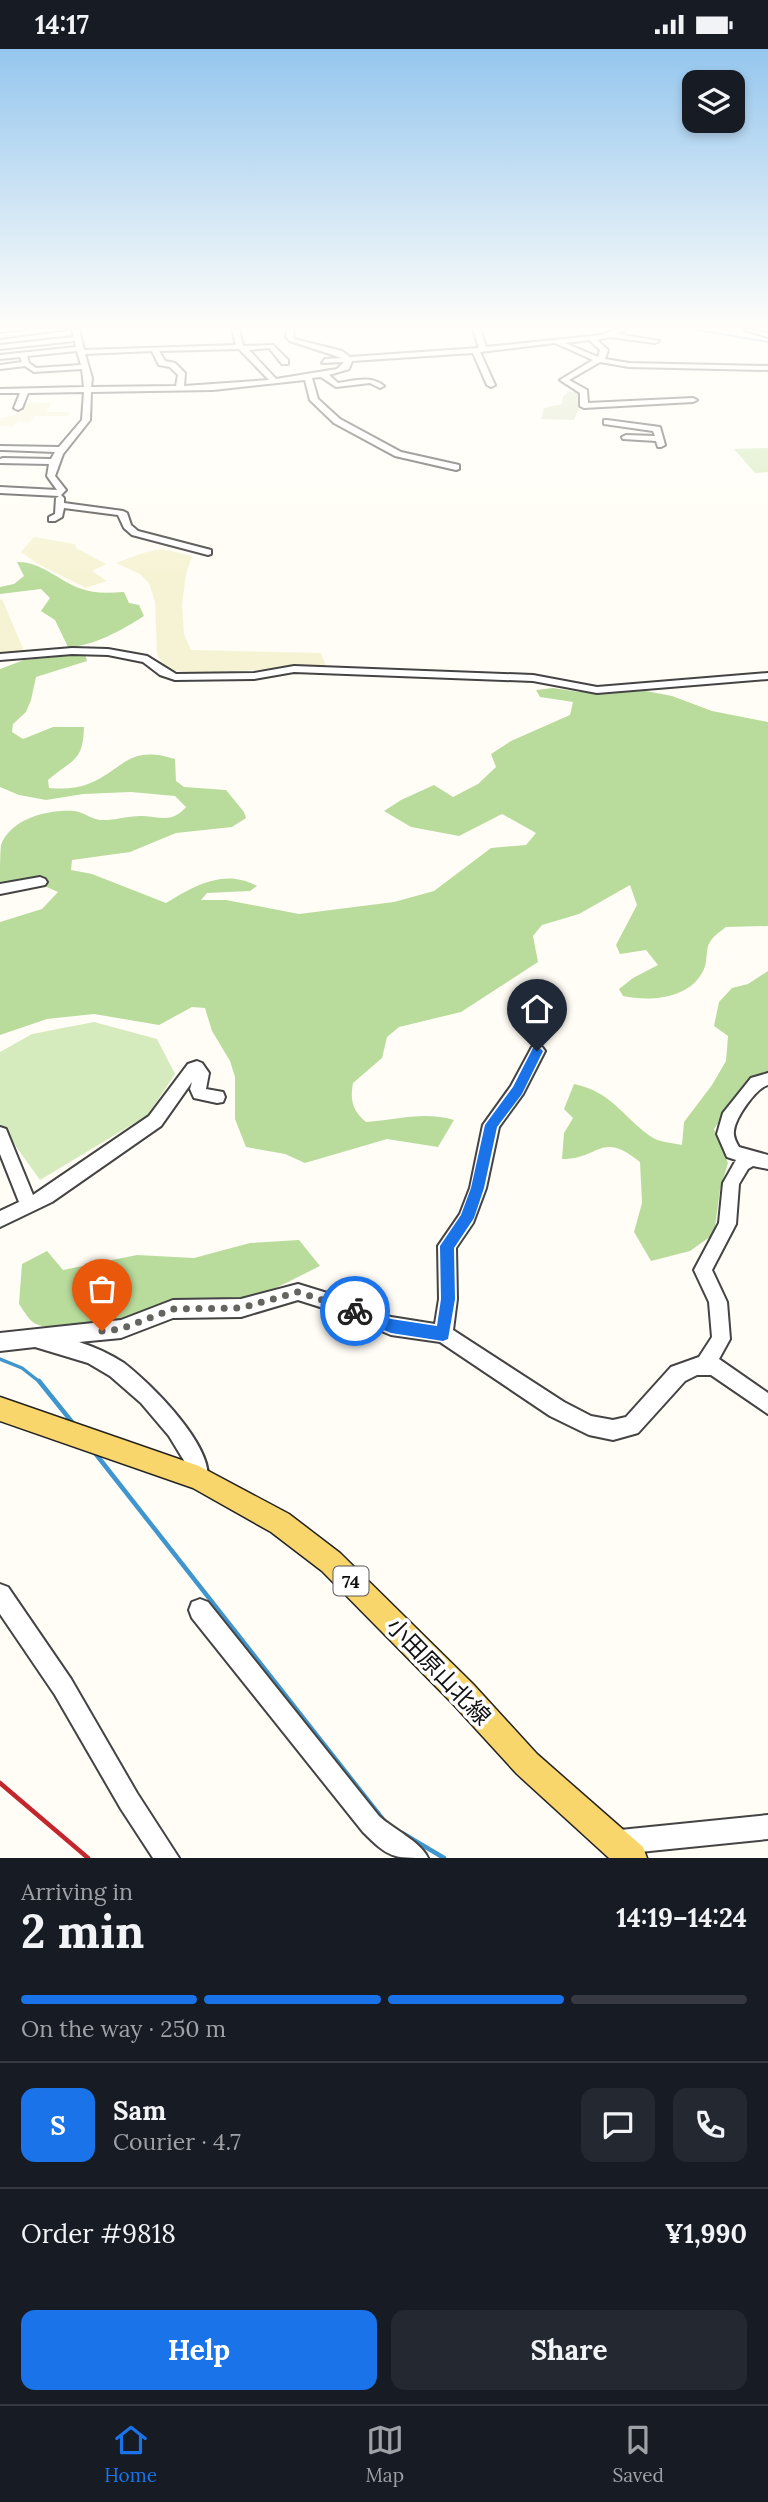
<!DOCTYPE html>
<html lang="en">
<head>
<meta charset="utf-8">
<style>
	body { margin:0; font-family:Lora,"Noto Sans JP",serif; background:#242831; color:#f1f3f6; height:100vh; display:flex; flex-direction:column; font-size:26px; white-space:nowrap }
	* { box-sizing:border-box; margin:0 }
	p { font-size:23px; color:#9ea1a6 }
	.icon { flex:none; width:38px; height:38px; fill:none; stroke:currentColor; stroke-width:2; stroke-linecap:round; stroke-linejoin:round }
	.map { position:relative; height:1809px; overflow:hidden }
	.details { display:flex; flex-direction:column; background:#171b24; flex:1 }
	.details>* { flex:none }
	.tools { position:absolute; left:682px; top:21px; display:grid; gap:14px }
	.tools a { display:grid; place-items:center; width:63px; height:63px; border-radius:14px; background:#171b24; box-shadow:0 4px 10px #0003; font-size:35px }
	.pin { position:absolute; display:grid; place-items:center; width:60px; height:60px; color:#fff; margin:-72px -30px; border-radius:50% 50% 50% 0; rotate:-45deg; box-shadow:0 0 7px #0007 }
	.pin .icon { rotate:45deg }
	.courier { position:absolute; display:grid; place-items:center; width:70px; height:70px; margin:-35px; border:5px solid #1a73e8; border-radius:50%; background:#fff; color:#222; box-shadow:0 2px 9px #0007 }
	.head em { font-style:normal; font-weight:700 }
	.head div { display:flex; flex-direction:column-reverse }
	.head { display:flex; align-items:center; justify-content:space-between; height:119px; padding:0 21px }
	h1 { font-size:46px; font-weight:700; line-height:52px }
	.bar { display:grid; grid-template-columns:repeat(4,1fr); gap:10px 7px; align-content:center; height:84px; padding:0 21px }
	.bar i { height:9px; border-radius:5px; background:#363941 }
	.bar .selected { background:#1a73e8 }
	.bar p { grid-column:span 4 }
	.line { display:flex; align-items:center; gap:18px; padding:0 21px; border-top:2px solid #363941 }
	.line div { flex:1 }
	.round { display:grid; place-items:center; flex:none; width:74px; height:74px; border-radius:14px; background:#242831 }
	.cta { display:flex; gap:14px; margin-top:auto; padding:14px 21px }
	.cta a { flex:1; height:80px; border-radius:14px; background:#1a73e8; color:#fff; font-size:28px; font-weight:700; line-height:80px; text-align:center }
	.cta a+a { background:#242831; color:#f1f3f6 }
	.status { display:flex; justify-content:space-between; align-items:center; height:49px; padding:0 35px; background:#171b24; direction:ltr }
	.status svg { height:19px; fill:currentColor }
	.menu { display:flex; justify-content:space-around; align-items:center; height:98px; border-top:2px solid #363941; background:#171b24; font-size:19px; color:#9ea1a6 }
	.menu a { display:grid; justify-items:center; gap:4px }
	.menu .selected { color:#1a73e8 }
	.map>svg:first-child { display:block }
	.farmland { fill:#f6f3d4 }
	.green { fill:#d5ebbd }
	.forest { fill:#b9dc9c }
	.cemetery { fill:#d9e3c4 }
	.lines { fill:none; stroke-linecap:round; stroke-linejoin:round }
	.stream-far2 { stroke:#3f96cf; stroke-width:2 }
	.stream-far1 { stroke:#3f96cf; stroke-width:3.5 }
	.stream { stroke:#3f96cf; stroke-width:4.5 }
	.minor-casing { stroke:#444; stroke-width:4 }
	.major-casing { stroke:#222; stroke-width:3 }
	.minor { fill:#fff; fill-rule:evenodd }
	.major { fill:#f9d66b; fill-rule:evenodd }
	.rail { stroke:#c4262e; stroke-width:4.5 }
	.route { fill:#1a73e8 }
	.done { stroke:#646461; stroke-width:7; stroke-dasharray:0 12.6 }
	.labels { text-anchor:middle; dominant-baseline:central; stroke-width:7; stroke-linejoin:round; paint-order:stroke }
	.shield { fill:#fff; stroke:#585858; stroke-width:2 }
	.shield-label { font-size:18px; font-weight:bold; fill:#111 }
	.near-street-label { font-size:23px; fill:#111; stroke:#fff }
</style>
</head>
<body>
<div class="status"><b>14:17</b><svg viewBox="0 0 49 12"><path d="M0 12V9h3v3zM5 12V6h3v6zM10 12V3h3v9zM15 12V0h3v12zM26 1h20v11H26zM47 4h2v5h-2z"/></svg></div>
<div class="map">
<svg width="768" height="1809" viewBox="0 0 768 1809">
	<rect width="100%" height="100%" fill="#fffdf5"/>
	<g class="farmland">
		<path d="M22,353l29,1 -5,9h23l-1,4h-34l-4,6 -12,-1 -6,6 -12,-1v-8l15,-3z"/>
		<path d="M34,488l41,7 1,4 30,16 -14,7 15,10 -21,7 -48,-24 -17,-12z"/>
		<path d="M162,500l30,7 -6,18 -4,31 2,29 7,16 130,3 5,13 -129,7 -27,-3 -6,-4 -7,-12 -2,-52 -6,-19 -9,-9 -24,-11 27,-10z"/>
		<path d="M2,550l23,54 -25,2v-55z"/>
	</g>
	<g class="green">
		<path d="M768,399v24l-13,1 -21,-24z"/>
		<path d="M94,973l63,17 18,35 -27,41 -108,65 -40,-56v-72l32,-18z"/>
	</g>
	<g class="forest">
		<path d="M17,513c23,-1 41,18 62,26 15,6 29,5 45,4l5,11 10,2 5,11c-22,14 -50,30 -76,31l-13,-27 -14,-9 9,-13 -9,-9 -41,5v-7l14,-3 10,-8z"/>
		<path d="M85,605l2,7 -51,16 -5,23 -5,12 -13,12 -1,8 11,7 30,-12h31c-1,36 -12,32 -36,53l1,8c13,1 26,1 39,-4 36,-14 39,-40 87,-25l1,22 8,6 42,3 18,22 2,6 -14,9 -56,6 -46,19 -58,8 -1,10 21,4 74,29c28,-17 58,-35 91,-17l-7,5 -43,2 -6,7h25l73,14 95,-12 40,-11 57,-43 35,-3 10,-12 -34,-19 -43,22 -48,-9 -27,-16 17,-11 33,-15 19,12 25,-13 18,-17 -5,-13 20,-13 59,-26 3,-13 -33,-5 -4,-7 17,-2 26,4 67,-1 26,5 40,15 56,11v204l-42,1c-5,4 -13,9 -16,15 -5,7 -2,19 -6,27 -13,30 -54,33 -81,27l-4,-7 14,-11 25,-13 -12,-15 -26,4 -4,-9 21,-40 -7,-20 -51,29 -37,11 -9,11 5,26 -77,50 -62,15 -12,10 -5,21 -29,25c-3,17 -1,27 13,39 30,-2 58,-11 88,-2l-16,27 -51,-8 -82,24 -20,-9 -39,-7 -11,-28v-42l-5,-16 -18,-30 -7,-23 -13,-1 -33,18 -65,-11 -47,5 -47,16v-113l42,-13 16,-17 -27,-12 -31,2c0,-11 0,-28 1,-37 10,-27 48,-36 74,-34 8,1 16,8 25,9 14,1 29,-5 43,-4 19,1 29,7 43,-9l-11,-11 -44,-4 -48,2 -37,6 -27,-5 -19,-8v-118l24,-9z"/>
		<path d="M768,922v101l-16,4 -38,53 14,34 -8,27 -6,44 -24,17 -39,10 -17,-29 8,-29 -2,-41c-39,-32 -40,-3 -78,-3l2,-26 9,-15 -9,-9 10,-25c38,8 48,32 76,52 8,6 22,7 32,9l2,-23 28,-37 14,-24 2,-25 -14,-10 5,-24 13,-14 16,-4z"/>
		<path d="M299,1191l21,26c-21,10 -41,22 -63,29 -47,14 -178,46 -221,29 -7,-3 -12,-13 -17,-20l3,-40 25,-13 16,19 74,-15 57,3 56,-15z"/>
	</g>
	<path class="cemetery" d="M569,342l15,4 -10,25 -33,-1 3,-11 18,-4 1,-7z"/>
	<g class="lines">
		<path class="stream-far2" d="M692,280l76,13"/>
		<path class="stream-far1" d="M0,1310l22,9 19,15"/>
		<g class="stream">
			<path d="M39,1332l33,41"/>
			<path d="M95,1404l290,369"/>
			<path d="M402,1784l42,25"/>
		</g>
		<defs>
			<g id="minor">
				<path d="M42,280h26l-68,9v-4z"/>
				<path d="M72,280h7l5,21 152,-5 -4,-16h7l4,17 30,-1 15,15v4h-6l-13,-16 -20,2 27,29 61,-10 7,-7 -22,1 3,-4 17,-1 -52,-17 -4,-4 1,-8h7l-1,8 1,2 48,12 8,6 129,-9 -6,-19h7l6,18 116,-12 14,-6h10l-9,5 42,7 -4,2 -45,-6 -13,3 11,10 -3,9 24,4 139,3v4l-139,-3 -29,-5 -31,18 18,10 1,13 105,-5 4,2 -4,2 -109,6 -4,-2v-13l-20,-13 33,-20 -38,-17 -75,9 15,33 -4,2 -4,-2 -14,-32 -121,8 -3,8 -20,6 9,8c16,-2 32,-8 46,3l-4,2 -10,-5 -34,4 -15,-10 -9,1 6,21 22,20 61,33 58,13v4l-3,1 -61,-14 -61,-33 -24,-23 -5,-20 -92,10 -122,2 -1,28 -27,34 -8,22 11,14 -5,5 3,3v5l59,8 4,2 4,12 7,6 73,19v4l-3,1 -76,-20 -8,-7 -6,-13 -54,-7 -2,9 -7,4h-6v-4l6,-3 1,-16 3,-2 -59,-3v-6l57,3 -10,-14 2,-12 -49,-1v-4l3,-1 48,1 4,-7 -52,-2h-3v-4l59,1 23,-27 2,-28 -56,1 -6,15 -4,2 -4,-2 6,-15h-20v-4l84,-2 -2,-18 -48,3 -9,-6 -25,3v-4l22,-3 -2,-5 -20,2v-4l76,-8 -1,-6 -75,8v-4l74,-8zM589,291l11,10 -2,7 -33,-14zM239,300l30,31 -85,6 1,-13 -10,-10 -10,-2 -6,-10zM77,302l4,14 -45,3 -7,-5 -2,-7zM152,302l7,14 11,2 8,8 -2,11 -85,1 1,-9 -7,-24z"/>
				<path d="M744,280l24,4v4l-23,-7z"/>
				<path d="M607,371l53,7 5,18 -4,2h-3l-2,-6 -33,-2 -1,-2 4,-2 29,1 -2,-5 -49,-7v-4z"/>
				<path d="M72,599l36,1 39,7 29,18 78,-1 40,-7 239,9 64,12 171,-14v6l-171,14 -64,-12 -239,-9 -40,7 -79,1 -15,-5 -17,-13 -35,-7 -36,-1 -72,6v-6z"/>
				<path d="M40,828l5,2 2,3 -2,3 -45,9v-10z"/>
				<path d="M537,996l5,2 3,4 -22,43 -24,33 -13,61 -13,35 -17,25 1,51 -4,31 111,72 27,14 22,4 13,-3 45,-50 28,-10 13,-20 -3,-35 -15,-32 25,-47 4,-40 13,-23 -9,-3 -10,-23 6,-21 28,-35 17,-5v12c-12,3 -33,33 -34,46 -1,6 2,11 5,16l29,8v14l-15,-3 -5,3 -9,15 -3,40 -24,46 15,32 3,37 -11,20 49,34v21l-57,-39h-14l-12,6 -47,52 -25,7 -24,-5 -39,-19 -110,-74 -49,-7 -55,-23 -38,-12 -57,17 -68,1 -52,20 -42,4c16,5 31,12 45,21 25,19 96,88 82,122l-7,3 -7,-3 -6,-21 -17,-28 -28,-33 -31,-27 -22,-13 -53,-16 -35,4v-18l121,-13 52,-20 68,-1 57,-15 39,12 54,21 44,7 4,-25 -1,-53 22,-32 10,-26 13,-63 28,-39 21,-39z"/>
				<path d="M197,1012l5,2 7,10 -3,16 17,3 2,5 -2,5 -6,1 -23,-5 -4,-9 2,-7 -31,44 -109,76 -52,25v-16l19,-9 -19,-48v-27l6,2 2,5 25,61 116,-79 39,-52z"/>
				<path d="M0,1535l8,3 63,92 66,114 42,65h-26l-32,-49 -66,-114 -55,-81z"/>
				<path d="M200,1550l8,3 171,214c14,13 42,26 49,42 -36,0 -39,0 -65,-26l-171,-214 -3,-8 3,-8z"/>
				<path d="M768,1766v24l-148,15 -9,-3 -3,-9 3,-9 9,-3z"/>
			</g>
			<path id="major" d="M0,1348l199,69 90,48 51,39 133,131 64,70 106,93 4,11h-38l-92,-84 -64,-70 -131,-133 -51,-39 -78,-44 -193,-67z"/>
		</defs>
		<use href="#minor" class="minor-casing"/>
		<use href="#major" class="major-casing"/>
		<use href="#minor" class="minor"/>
		<use href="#major" class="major"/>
		<path class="rail" d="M0,1734l88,75"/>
	</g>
	<linearGradient id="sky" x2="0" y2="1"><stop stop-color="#95c6ee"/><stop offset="0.52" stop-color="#fffefa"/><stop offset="1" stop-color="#fffefa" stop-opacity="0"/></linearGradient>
	<rect width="768" height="534" fill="url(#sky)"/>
	<path class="route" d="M537,997l6,5 -21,43 -25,33 -13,61 -10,30 -20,30 1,51 -7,40 -5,2 -52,-8 -41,-17 -2,-5 2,-4 5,-2 36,14 46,7 4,-27 -1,-53 21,-31 10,-27 14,-63 28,-38 20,-39z"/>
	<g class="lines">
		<path class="done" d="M102,1282l19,-2 52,-20 68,-1 57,-16 57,19"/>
	</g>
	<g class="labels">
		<rect class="shield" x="333.5" y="1517.5" width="35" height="29" rx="5"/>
		<g class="shield-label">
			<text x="351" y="1532">74</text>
		</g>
		<g class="near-street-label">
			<text transform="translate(439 1622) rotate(46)">小田原山北線</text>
		</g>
	</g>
</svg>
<div class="tools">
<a><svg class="icon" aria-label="layers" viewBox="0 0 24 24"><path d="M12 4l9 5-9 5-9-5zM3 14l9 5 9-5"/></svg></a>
</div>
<div class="pin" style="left:102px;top:1282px;background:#ea580c"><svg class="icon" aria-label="bag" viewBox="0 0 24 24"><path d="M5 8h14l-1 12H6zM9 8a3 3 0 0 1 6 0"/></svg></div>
<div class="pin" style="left:537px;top:1002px;background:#1f2937"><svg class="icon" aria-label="home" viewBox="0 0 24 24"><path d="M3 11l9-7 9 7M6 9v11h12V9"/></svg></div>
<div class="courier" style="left:355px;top:1262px"><svg class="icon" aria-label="bike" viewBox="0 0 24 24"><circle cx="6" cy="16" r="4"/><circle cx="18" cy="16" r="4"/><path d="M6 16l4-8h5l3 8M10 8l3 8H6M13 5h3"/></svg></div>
</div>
<section class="details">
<div class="head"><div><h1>2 min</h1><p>Arriving in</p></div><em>14:19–14:24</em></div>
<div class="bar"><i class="selected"></i><i class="selected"></i><i class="selected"></i><i></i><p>On the way · 250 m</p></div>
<div class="line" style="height:126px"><b class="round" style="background:#1a73e8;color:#fff">S</b><div><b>Sam</b><p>Courier · 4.7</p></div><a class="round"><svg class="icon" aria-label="chat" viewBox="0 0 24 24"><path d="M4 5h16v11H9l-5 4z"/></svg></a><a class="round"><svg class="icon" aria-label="phone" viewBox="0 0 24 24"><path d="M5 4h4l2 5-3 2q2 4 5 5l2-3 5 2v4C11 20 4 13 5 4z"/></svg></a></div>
<div class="line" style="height:91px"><div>Order #9818</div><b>¥1,990</b></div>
<div class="cta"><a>Help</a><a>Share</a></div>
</section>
<nav class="menu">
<a class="selected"><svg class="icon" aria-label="home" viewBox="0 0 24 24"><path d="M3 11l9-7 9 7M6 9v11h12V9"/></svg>Home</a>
<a><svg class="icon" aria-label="map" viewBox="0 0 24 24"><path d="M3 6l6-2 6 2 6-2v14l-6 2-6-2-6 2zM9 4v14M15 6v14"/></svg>Map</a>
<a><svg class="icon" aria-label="saved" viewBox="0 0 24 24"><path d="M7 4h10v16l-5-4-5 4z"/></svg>Saved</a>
</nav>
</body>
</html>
